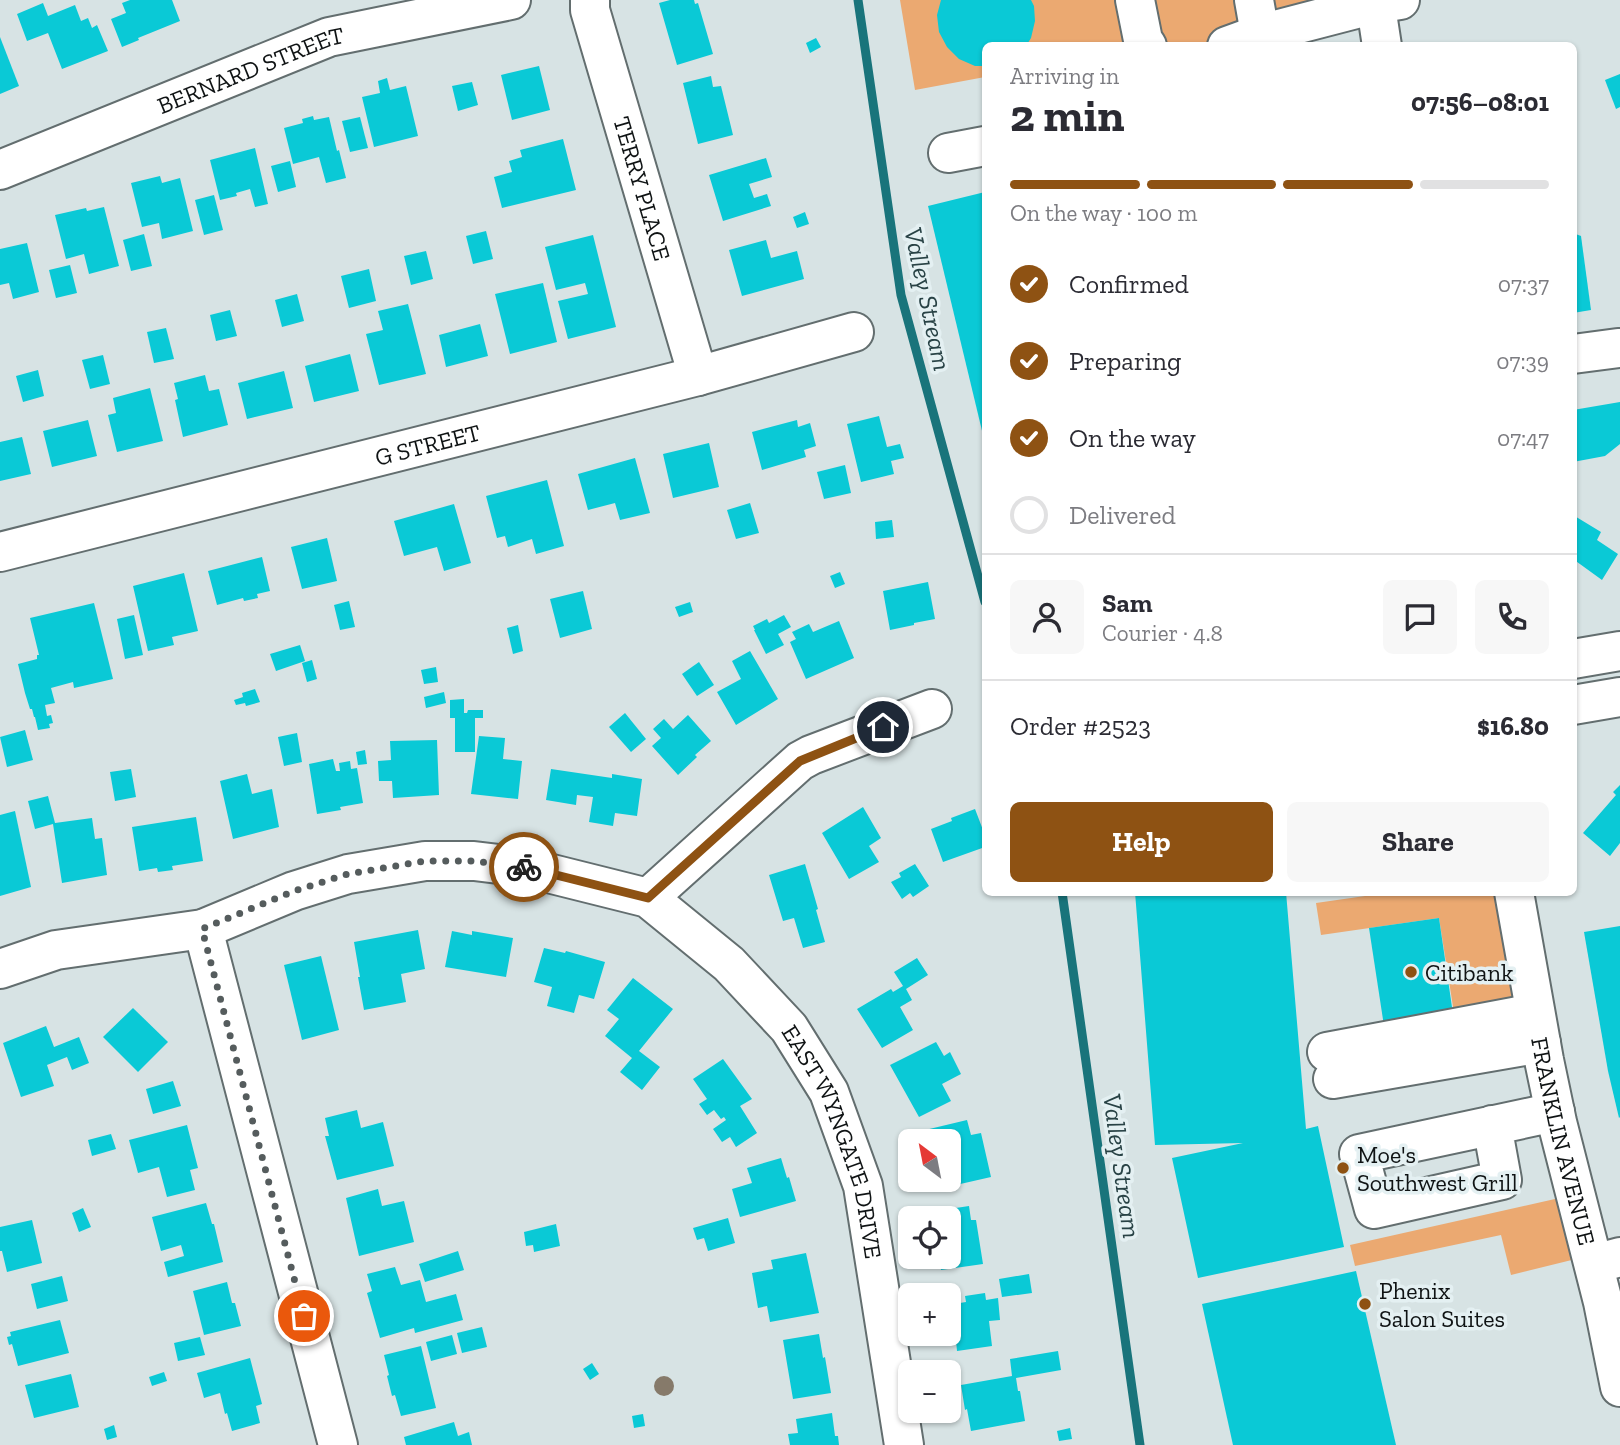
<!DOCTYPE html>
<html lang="en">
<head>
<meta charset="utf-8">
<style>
	body { margin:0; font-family:"Zilla Slab",serif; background:#f7f7f7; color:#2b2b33; height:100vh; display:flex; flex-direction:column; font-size:26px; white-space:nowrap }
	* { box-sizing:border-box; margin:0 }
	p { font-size:23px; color:#7c7c81 }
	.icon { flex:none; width:38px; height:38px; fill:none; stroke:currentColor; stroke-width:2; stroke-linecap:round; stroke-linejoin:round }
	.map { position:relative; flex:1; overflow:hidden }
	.details { position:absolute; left:982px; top:42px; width:595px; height:854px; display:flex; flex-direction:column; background:#fff; border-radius:10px; box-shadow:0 2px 5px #0004 }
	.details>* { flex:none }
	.needle { width:46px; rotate:328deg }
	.fabs { position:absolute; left:898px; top:1129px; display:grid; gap:14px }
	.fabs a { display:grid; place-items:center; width:63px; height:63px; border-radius:10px; background:#fff; box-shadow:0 2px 5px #0004; font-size:35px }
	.pin { position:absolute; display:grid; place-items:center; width:60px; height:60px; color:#fff; margin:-30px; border:4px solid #fff; border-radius:50%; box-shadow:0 2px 7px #0007 }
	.courier { position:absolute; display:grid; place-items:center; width:70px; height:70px; margin:-35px; border:5px solid #8e5213; border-radius:50%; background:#fff; color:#222; box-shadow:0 2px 9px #0007 }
	.overview em { font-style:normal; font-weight:800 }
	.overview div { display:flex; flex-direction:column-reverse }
	.overview { display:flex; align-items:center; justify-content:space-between; height:119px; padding:0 28px }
	h1 { font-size:46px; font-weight:800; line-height:52px }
	.bar { display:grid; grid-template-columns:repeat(4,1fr); gap:10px 7px; align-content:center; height:84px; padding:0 28px }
	.bar i { height:9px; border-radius:5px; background:#e1e1e2 }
	.bar .on { background:#8e5213 }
	.bar p { grid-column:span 4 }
	.line { display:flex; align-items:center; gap:18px; padding:0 28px; border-top:2px solid #e1e1e2 }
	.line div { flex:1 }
	.round { display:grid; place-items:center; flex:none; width:74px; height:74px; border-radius:10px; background:#f7f7f7 }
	ol { padding:0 28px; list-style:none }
	li { display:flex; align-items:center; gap:21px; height:77px }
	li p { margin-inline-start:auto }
	li .icon { padding:7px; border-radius:50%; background:#8e5213; color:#fff; stroke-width:4 }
	li:last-child { color:#7c7c81 }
	li i { width:38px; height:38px; border:4px solid #e1e1e2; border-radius:50% }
	.button { display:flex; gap:14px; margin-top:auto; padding:14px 28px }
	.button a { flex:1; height:80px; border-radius:10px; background:#8e5213; color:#fff; font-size:28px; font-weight:800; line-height:80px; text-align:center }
	.button a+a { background:#f7f7f7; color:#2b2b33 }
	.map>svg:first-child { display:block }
	.green { fill:#eba971 }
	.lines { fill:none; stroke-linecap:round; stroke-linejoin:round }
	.stream { stroke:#19747b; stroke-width:9 }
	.building { fill:#0ac9d6 }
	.minor-casing { stroke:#636e6f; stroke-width:42 }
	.major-casing { stroke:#636e6f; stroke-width:42 }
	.minor { stroke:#fff; stroke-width:38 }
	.major { stroke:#fff; stroke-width:38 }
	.tree { fill:#867a6a }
	.done { stroke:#555c5d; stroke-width:7; stroke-dasharray:0 12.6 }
	.route { stroke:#8e5213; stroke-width:9 }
	.poi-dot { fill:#8e5213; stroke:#e4f0f2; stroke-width:2.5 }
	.labels { text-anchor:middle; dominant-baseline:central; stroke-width:7; stroke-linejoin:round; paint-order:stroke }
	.street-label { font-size:24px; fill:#0f1314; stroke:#e4f0f2 }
	.poi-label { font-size:24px; fill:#0f1314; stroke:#e4f0f2; text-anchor:start }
	.water-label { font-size:26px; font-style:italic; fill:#284245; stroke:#e4f0f2 }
</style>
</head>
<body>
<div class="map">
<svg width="1620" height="1445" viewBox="0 0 1620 1445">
	<rect width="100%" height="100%" fill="#d7e3e4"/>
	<g class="green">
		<path d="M900,0h475l3,18 -195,28h-198v31l-70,13z"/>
		<path d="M1386,893h129l20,120h-81l-15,-95 -118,17 -5,-32z"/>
		<path d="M1577,1194l15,61 -81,20 -10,-40 -146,31 -5,-21z"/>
	</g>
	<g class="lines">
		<g class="stream">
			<path d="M858,0l43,295 84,307"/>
			<path d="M1062,892l78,553"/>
		</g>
	</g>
	<g class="building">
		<path d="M130,0h42l8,21 -42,17 1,2 -17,7 -11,-28 15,-6 -4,-10z"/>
		<path d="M670,0h24l1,4 3,-1 15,51 -36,11 -18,-62z"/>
		<path d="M941,0h90l3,6 1,15 -4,17 -5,8h-41v20h-10l-16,-7 -12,-12 -8,-15 -2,-17z"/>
		<path d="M43,3l5,13 27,-11 6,16 7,-3 4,10 5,-3 11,26 -46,18 -14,-36 -21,8 -10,-27z"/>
		<path d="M0,37l19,49 -19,8z"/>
		<path d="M816,38l5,9 -11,6 -4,-10z"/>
		<path d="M539,66l11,44 -38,10 -11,-45z"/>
		<path d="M1620,74v33l-4,2 -11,-29z"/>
		<path d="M711,76l2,11 8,-1 12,49 -35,9 -15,-61z"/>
		<path d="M387,78l3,12 16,-4 12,50 -44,11 -12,-50 18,-4 -2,-12z"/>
		<path d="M472,82l6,23 -20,6 -6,-25z"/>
		<path d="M313,116l1,4 15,-3 8,34 2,-1 7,28 -20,5 -7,-26 -26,7 -9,-36 19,-5 -1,-4z"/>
		<path d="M360,117l8,31 -18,4 -8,-31z"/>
		<path d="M563,139l13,51 -74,18 -8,-31 18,-5 -3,-11 13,-4 -2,-7z"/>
		<path d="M255,148l13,56 -13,3 -5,-18 -14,4 1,3 -17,4 -10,-40z"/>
		<path d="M766,158l6,19 -23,7 5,14 13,-4 4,12 -48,15 -14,-46z"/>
		<path d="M290,161l6,26 -18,5 -7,-26z"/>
		<path d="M160,176l2,7 18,-5 13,53 -31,8 -3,-16 -17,4 -11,-44z"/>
		<path d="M985,192v247h-1l-56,-233z"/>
		<path d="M214,195l9,35 -19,5 -9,-35z"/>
		<path d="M104,207l15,59 -30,8 -5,-20 -18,5 -11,-44 31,-7 1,3z"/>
		<path d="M805,212l4,12 -12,4 -4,-11z"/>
		<path d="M486,231l7,28 -20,5 -7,-28z"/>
		<path d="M1573,233l8,3 10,74 -18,3z"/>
		<path d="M144,234l8,32 -21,5 -8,-31z"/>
		<path d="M593,235l23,92 -48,12 -10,-38 30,-7 -3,-11 -29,7 -11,-43z"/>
		<path d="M766,240l5,18 26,-7 7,28 -62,17 -13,-46z"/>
		<path d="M27,243l12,49 -26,7 -4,-16 -9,2v-36z"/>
		<path d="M426,251l7,28 -22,6 -7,-29z"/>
		<path d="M70,265l7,28 -21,5 -7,-28z"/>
		<path d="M369,269l7,32 -27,7 -8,-32z"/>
		<path d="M543,283l14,59 -47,12 -15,-60z"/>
		<path d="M297,294l7,27 -22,6 -7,-27z"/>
		<path d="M408,304l18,70 -47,11 -13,-51 17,-4 -5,-19z"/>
		<path d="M230,310l7,26 -21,5 -6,-26z"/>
		<path d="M480,324l8,32 -42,11 -7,-32z"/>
		<path d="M166,328l8,31 -20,4 -7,-31z"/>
		<path d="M350,354l9,37 -45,11 -9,-36z"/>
		<path d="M103,355l7,29 -20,5 -8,-29z"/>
		<path d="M38,370l6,26 -21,6 -7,-26z"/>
		<path d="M284,371l9,37 -46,11 -9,-36z"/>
		<path d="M205,375l4,16 10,-2 9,36 -45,12 -8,-37 3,-1 -4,-16z"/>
		<path d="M150,388l13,53 -46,11 -9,-37 8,-2 -3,-15z"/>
		<path d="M1620,402v42l-15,12 -32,6v-52z"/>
		<path d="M879,416l8,31 13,-3 4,14 -13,3 3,13 -33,8 -14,-58z"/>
		<path d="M88,420l9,36 -45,11 -9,-36z"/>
		<path d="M797,420l1,7 12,-4 6,23 -12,4 2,7 -44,13 -10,-38z"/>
		<path d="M22,437l9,37 -31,7v-39z"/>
		<path d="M709,443l10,44 -46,11 -10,-44z"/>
		<path d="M635,458l15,55 -30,7 -5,-17 -27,7 -10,-36z"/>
		<path d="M845,465l6,28 -27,6 -7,-27z"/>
		<path d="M547,480l17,66 -28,8 -4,-15 -24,8 -3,-11 -8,2 -11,-42z"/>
		<path d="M750,503l9,30 -23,6 -9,-29z"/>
		<path d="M454,504l17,59 -27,8 -7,-24 -33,9 -10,-35z"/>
		<path d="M1573,515l28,17 -4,8 21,14 -16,26 -29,-21z"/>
		<path d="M892,520l2,17 -18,2 -1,-17z"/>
		<path d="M327,538l10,43 -35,8 -11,-42z"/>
		<path d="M262,557l8,34 -13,3 1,4 -14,3 -1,-3 -26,7 -9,-34z"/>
		<path d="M840,572l5,12 -10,4 -5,-12z"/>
		<path d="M184,573l14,58 -26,6 2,8 -26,6 -15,-65z"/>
		<path d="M928,582l7,37 -21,4v2l-24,5 -7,-39z"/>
		<path d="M583,591l9,38 -32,9 -10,-39z"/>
		<path d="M349,601l6,26 -15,3 -6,-25z"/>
		<path d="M690,602l3,10 -14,5 -4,-10z"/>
		<path d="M94,603l19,76 -39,9 -1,-6 -22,6 4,15 -10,2 2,11 4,-1 2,8 -4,1 1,4 -12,2 -3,-13h-1l-2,-8h-2l-5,-16 -7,-29 19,-5v-4h2l-9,-37z"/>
		<path d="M134,615l9,40 -18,4 -8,-40z"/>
		<path d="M784,615l7,12 -13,7 6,11 -18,9 -12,-24h1l-2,-4 14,-7 2,4z"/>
		<path d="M839,621l15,37 -48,21 -16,-37 6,-3 -4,-7 17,-8 4,8z"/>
		<path d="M518,625l5,26 -10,3 -6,-26z"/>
		<path d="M300,645l5,16 -29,10 -6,-17z"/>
		<path d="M750,651l28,48 -42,26 -19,-33 24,-13 -9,-18z"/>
		<path d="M312,660l5,19 -10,3 -5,-19z"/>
		<path d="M699,662l15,23 -17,11 -15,-22z"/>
		<path d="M436,667l2,15 -14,2 -3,-14z"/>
		<path d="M255,689l5,13 -14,4 -1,-3 -9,2 -2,-5 9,-3 -1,-4z"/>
		<path d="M444,692l2,11 -20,5 -2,-11z"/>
		<path d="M464,699v14h3l1,-3h15v8h-8v34h-20v-34h-5v-18z"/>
		<path d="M625,713l21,26 -15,13 -22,-25z"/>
		<path d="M688,715l23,26 -16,14 2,2 -19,18 -26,-29 9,-8 -8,-9 11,-10 9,10z"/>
		<path d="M25,730l8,30 -26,7 -7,-30z"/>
		<path d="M297,733l5,29 -18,4 -6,-29z"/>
		<path d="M479,736l26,2 -2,21 19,2 -4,38 -47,-5z"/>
		<path d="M437,740l2,55 -46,3 -1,-17h-13l-1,-20 13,-1 -1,-19z"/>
		<path d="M365,750l2,14 -9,1 -2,-13z"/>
		<path d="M333,759l3,12h4l-1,-8 11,-2 1,8 6,-1 6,35 -23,4 1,3 -24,4 -8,-50z"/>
		<path d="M131,769l5,28 -21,4 -5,-29z"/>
		<path d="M551,769l61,9v-4l30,5 -5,37 -22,-3 -2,13 -24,-4 4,-25 -16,-2 -1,10 -30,-5z"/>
		<path d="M247,774l5,20 20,-5 7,38 -46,12 -13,-58z"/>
		<path d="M1620,785v58l-10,13 -27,-23 33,-38 -3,-3z"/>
		<path d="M48,796l7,27 37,-5 3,21 7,-1 5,37 -45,8 -9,-59 -18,5 -7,-28z"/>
		<path d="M863,807l18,31 -12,8 10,16 -30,17 -27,-46z"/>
		<path d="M975,809l8,21h2v17l-42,15 -12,-33 21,-8 -1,-3z"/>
		<path d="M15,811l16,76 -31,9v-81z"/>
		<path d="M196,817l7,44 -31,5 1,4 -15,2 -1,-4 -18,3 -7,-44z"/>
		<path d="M805,864l13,45 -2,1 9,32 -22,6 -9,-30 -11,3 -14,-46z"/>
		<path d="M915,864l14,22 -16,11 -3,-4 -8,6 -11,-17 10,-5 -2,-4z"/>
		<path d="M1135,892h151l20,237 12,-3 26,121 -146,31 -26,-120 71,-15 -88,2z"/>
		<path d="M1439,918l14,96 -69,12 -15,-98z"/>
		<path d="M1620,926v191l-1,1 -11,-47 -24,-139z"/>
		<path d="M418,930l7,39 -24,5 5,28 -42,8 -6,-33h2l-6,-35z"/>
		<path d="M452,931l20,4v-4l41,7 -7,39 -61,-10z"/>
		<path d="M544,948l21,5 1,-2 39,11 -11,37 -15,-4 -5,18 -27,-7 5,-19 -18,-5z"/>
		<path d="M321,956l18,74 -37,10 -18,-75z"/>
		<path d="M917,958l11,17 -22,14 6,11 -12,7 13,23 -31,18 -25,-39 34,-20 2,3 10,-6 -9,-14z"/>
		<path d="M633,978l40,31 -34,42 21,16 -18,23 -22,-18 12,-14 -27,-22 14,-17 -12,-9z"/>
		<path d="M133,1008l35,34 -30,30 -35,-35z"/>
		<path d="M46,1026l8,21 25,-10 10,26 -17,7 -5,-13 -20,8 7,21 -33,11 -18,-54z"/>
		<path d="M936,1042l8,14 6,-4 11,22 -19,10 9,17 -32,16 -29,-52z"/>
		<path d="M723,1059l29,40 -12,7 17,27 -21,14 -6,-10 -8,5 -9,-13 13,-9 -2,-3 -3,2 -7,-9 -7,5 -8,-11 8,-5 -14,-20z"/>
		<path d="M173,1081l8,25 -28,8 -7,-25z"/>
		<path d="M357,1110l4,18 22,-6 11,44 -57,14 -12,-44h4l-4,-18z"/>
		<path d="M967,1120l4,15 10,-2 10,44 -57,13 -3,-10h17v-39h-24l-3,-10z"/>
		<path d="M187,1125l11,43 -8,2 5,20 -28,7 -8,-30 -21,6 -9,-33z"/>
		<path d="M111,1134l5,15 -24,7 -4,-16z"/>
		<path d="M781,1158l6,20 2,-1 7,24 -56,16 -8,-28 20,-6 -5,-15z"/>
		<path d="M378,1189l4,17 22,-5 10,41 -55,14 -13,-58z"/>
		<path d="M206,1203l6,21h2l9,38 -55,15 -4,-15 20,-6 -3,-11 -20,6 -9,-34z"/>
		<path d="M969,1206l2,14h5l7,44 -42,6 -2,-14h9v-38h-11l-1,-7z"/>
		<path d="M83,1208l8,19 -12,5 -7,-19z"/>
		<path d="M728,1218l7,25 -27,8 -4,-13 -7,2 -4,-12z"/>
		<path d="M32,1220l10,43 -35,9 -5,-21h-2v-24z"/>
		<path d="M556,1224l4,22 -26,6 -1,-7 -7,1 -2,-14z"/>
		<path d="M458,1251l6,19 -39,12 -6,-18z"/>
		<path d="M806,1253l13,60 -49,9 -3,-16 -9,2 -6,-35 21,-4 -2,-9z"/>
		<path d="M395,1267l6,18 19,-5 6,22 30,-8 7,26 -48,13 -1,-5 -34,10 -13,-45 5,-2 -5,-17z"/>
		<path d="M1356,1271l40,174h-163l-31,-141z"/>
		<path d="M1029,1274l3,19 -30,4 -3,-18z"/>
		<path d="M62,1276l6,25 -31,8 -6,-25z"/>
		<path d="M227,1282l5,21h3l6,23 -37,9 -11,-44z"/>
		<path d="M985,1293l1,7 12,-2 2,22 -11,1 3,25 -35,5 -2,-21 -3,1 -4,-26 18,-3 -1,-6z"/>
		<path d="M60,1320l9,33 -51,13 -6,-22 -3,1 -2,-8 4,-1 -1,-4z"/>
		<path d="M482,1327l5,20 -25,6 -5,-20z"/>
		<path d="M819,1334l4,24 2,-1 6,36 -38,6 -10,-59z"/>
		<path d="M452,1335l5,19 -26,7 -5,-19z"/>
		<path d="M200,1337l5,18 -27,6 -4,-18z"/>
		<path d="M421,1346l15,62 -35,8 -6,-21 -3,1 -5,-20 2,-1 -5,-20z"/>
		<path d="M1058,1351l3,19 -45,8 2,13h2l5,30 -54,10 -4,-22 -2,1 -4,-25 51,-9 -2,-17z"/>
		<path d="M250,1358l12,46 -6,2 4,17 -28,8 -5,-18 -2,1 -5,-21 -16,5 -7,-25z"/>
		<path d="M592,1363l7,11 -9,6 -7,-11z"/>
		<path d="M164,1372l3,9 -15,5 -3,-9z"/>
		<path d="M71,1374l8,33 -45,11 -9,-33z"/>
		<path d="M832,1413l3,23h3l1,9h-49l-2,-11 10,-1 -2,-14z"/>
		<path d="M643,1414l2,12 -11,2 -2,-12z"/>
		<path d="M454,1422l4,14 11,-4 3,13h-66l-2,-8z"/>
		<path d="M114,1425l3,12 -10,3 -3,-11z"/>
		<path d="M1070,1428l2,11 -13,2 -2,-10z"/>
	</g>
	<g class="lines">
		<defs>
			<g id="minor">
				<path id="s1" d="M590,0v10l108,366"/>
				<path d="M1135,0l8,40 4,6"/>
				<path d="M1254,0l6,34 115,-30 25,-4"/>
				<path d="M1227,46l33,-12"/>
				<path d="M948,153l37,-7"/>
				<path id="s2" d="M0,170l329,-133 182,-37"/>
				<path d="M1573,354l45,-6"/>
				<path id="s3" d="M0,552l698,-176 156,-44"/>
				<path d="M1573,659l47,-8"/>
				<path d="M1573,705l47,-8"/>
				<path d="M648,898l152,-137 11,-6 121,-46"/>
				<path d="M203,929l135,516"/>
				<path id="s4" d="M0,969l56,-19 147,-21 91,-38 54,-17 77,-13h49l50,6 124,31 81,66 60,64 40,64 34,94 41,259"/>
				<path d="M1327,1052l208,-39"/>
				<path d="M1333,1079l208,-36"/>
				<path d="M1492,1125l10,55 -128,29 -15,-55 196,-42"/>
				<path d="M1594,1264l26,-7"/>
			</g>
			<g id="major">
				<path d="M1375,0l7,46"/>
				<path id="s5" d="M1514,892l30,168 13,62 46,180 17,85"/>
			</g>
		</defs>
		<use href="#minor" class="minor-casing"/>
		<use href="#major" class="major-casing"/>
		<use href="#minor" class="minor"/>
		<use href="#major" class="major"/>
	</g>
	<circle class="tree" cx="664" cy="1386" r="10"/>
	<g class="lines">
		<path class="done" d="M304,1316l-102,-387 92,-38 54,-17 77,-13h49l50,6"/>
		<path class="route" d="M524,867l124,31 152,-137 83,-34"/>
	</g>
	<g class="poi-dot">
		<circle cx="1411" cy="972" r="7"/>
		<circle cx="1343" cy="1168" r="7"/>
		<circle cx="1365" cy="1304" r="7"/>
	</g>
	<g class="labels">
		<g class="street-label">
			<text stroke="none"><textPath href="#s2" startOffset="270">BERNARD STREET</textPath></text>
			<text stroke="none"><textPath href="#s1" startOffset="196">TERRY PLACE</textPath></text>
			<text stroke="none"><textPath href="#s3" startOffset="441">G STREET</textPath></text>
			<text stroke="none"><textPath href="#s5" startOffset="254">FRANKLIN AVENUE</textPath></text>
			<text stroke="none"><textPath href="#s4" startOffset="984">EAST WYNGATE DRIVE</textPath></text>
		</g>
		<g class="poi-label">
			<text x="1425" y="972">Citibank</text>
			<text x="1357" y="1154">Moe's<tspan x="1357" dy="28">Southwest Grill</tspan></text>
			<text x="1379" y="1290">Phenix<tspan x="1379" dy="28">Salon Suites</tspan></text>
		</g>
		<g class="water-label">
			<text transform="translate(928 299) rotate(78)">Valley Stream</text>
			<text transform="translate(1122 1166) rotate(82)">Valley Stream</text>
		</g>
	</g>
</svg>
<div class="fabs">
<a><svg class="needle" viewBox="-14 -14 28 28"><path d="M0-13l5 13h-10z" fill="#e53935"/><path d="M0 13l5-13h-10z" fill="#7c7c81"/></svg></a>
<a><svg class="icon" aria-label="locate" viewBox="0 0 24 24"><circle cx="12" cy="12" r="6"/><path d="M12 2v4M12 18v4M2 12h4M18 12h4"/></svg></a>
<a>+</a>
<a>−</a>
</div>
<div class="pin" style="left:304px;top:1316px;background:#ea580c"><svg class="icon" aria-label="bag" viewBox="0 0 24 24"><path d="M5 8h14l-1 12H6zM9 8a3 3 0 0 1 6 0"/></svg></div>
<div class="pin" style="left:883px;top:727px;background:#1f2937"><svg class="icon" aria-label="home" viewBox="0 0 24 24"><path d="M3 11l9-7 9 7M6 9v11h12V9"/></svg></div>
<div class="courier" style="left:524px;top:867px"><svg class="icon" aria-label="bike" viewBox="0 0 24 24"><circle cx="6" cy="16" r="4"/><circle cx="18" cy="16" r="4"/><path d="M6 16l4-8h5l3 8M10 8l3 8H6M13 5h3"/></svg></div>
<section class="details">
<div class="overview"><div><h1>2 min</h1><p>Arriving in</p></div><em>07:56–08:01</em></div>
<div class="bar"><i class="on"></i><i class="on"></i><i class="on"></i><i></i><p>On the way · 100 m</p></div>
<ol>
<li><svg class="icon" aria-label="check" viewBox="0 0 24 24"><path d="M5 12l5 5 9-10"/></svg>Confirmed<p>07:37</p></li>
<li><svg class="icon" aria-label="check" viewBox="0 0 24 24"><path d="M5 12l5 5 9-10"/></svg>Preparing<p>07:39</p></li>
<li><svg class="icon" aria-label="check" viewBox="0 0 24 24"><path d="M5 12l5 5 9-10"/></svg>On the way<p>07:47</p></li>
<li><i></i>Delivered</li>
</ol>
<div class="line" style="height:126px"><a class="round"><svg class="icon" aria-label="person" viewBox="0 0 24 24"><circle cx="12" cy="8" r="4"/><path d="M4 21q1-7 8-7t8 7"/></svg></a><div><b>Sam</b><p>Courier · 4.8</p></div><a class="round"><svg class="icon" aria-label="chat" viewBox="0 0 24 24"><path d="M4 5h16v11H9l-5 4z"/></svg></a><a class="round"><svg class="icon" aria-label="phone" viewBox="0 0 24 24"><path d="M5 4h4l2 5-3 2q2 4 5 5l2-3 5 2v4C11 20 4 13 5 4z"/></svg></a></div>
<div class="line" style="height:91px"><div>Order #2523</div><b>$16.80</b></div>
<div class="button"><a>Help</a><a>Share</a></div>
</section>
</div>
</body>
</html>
